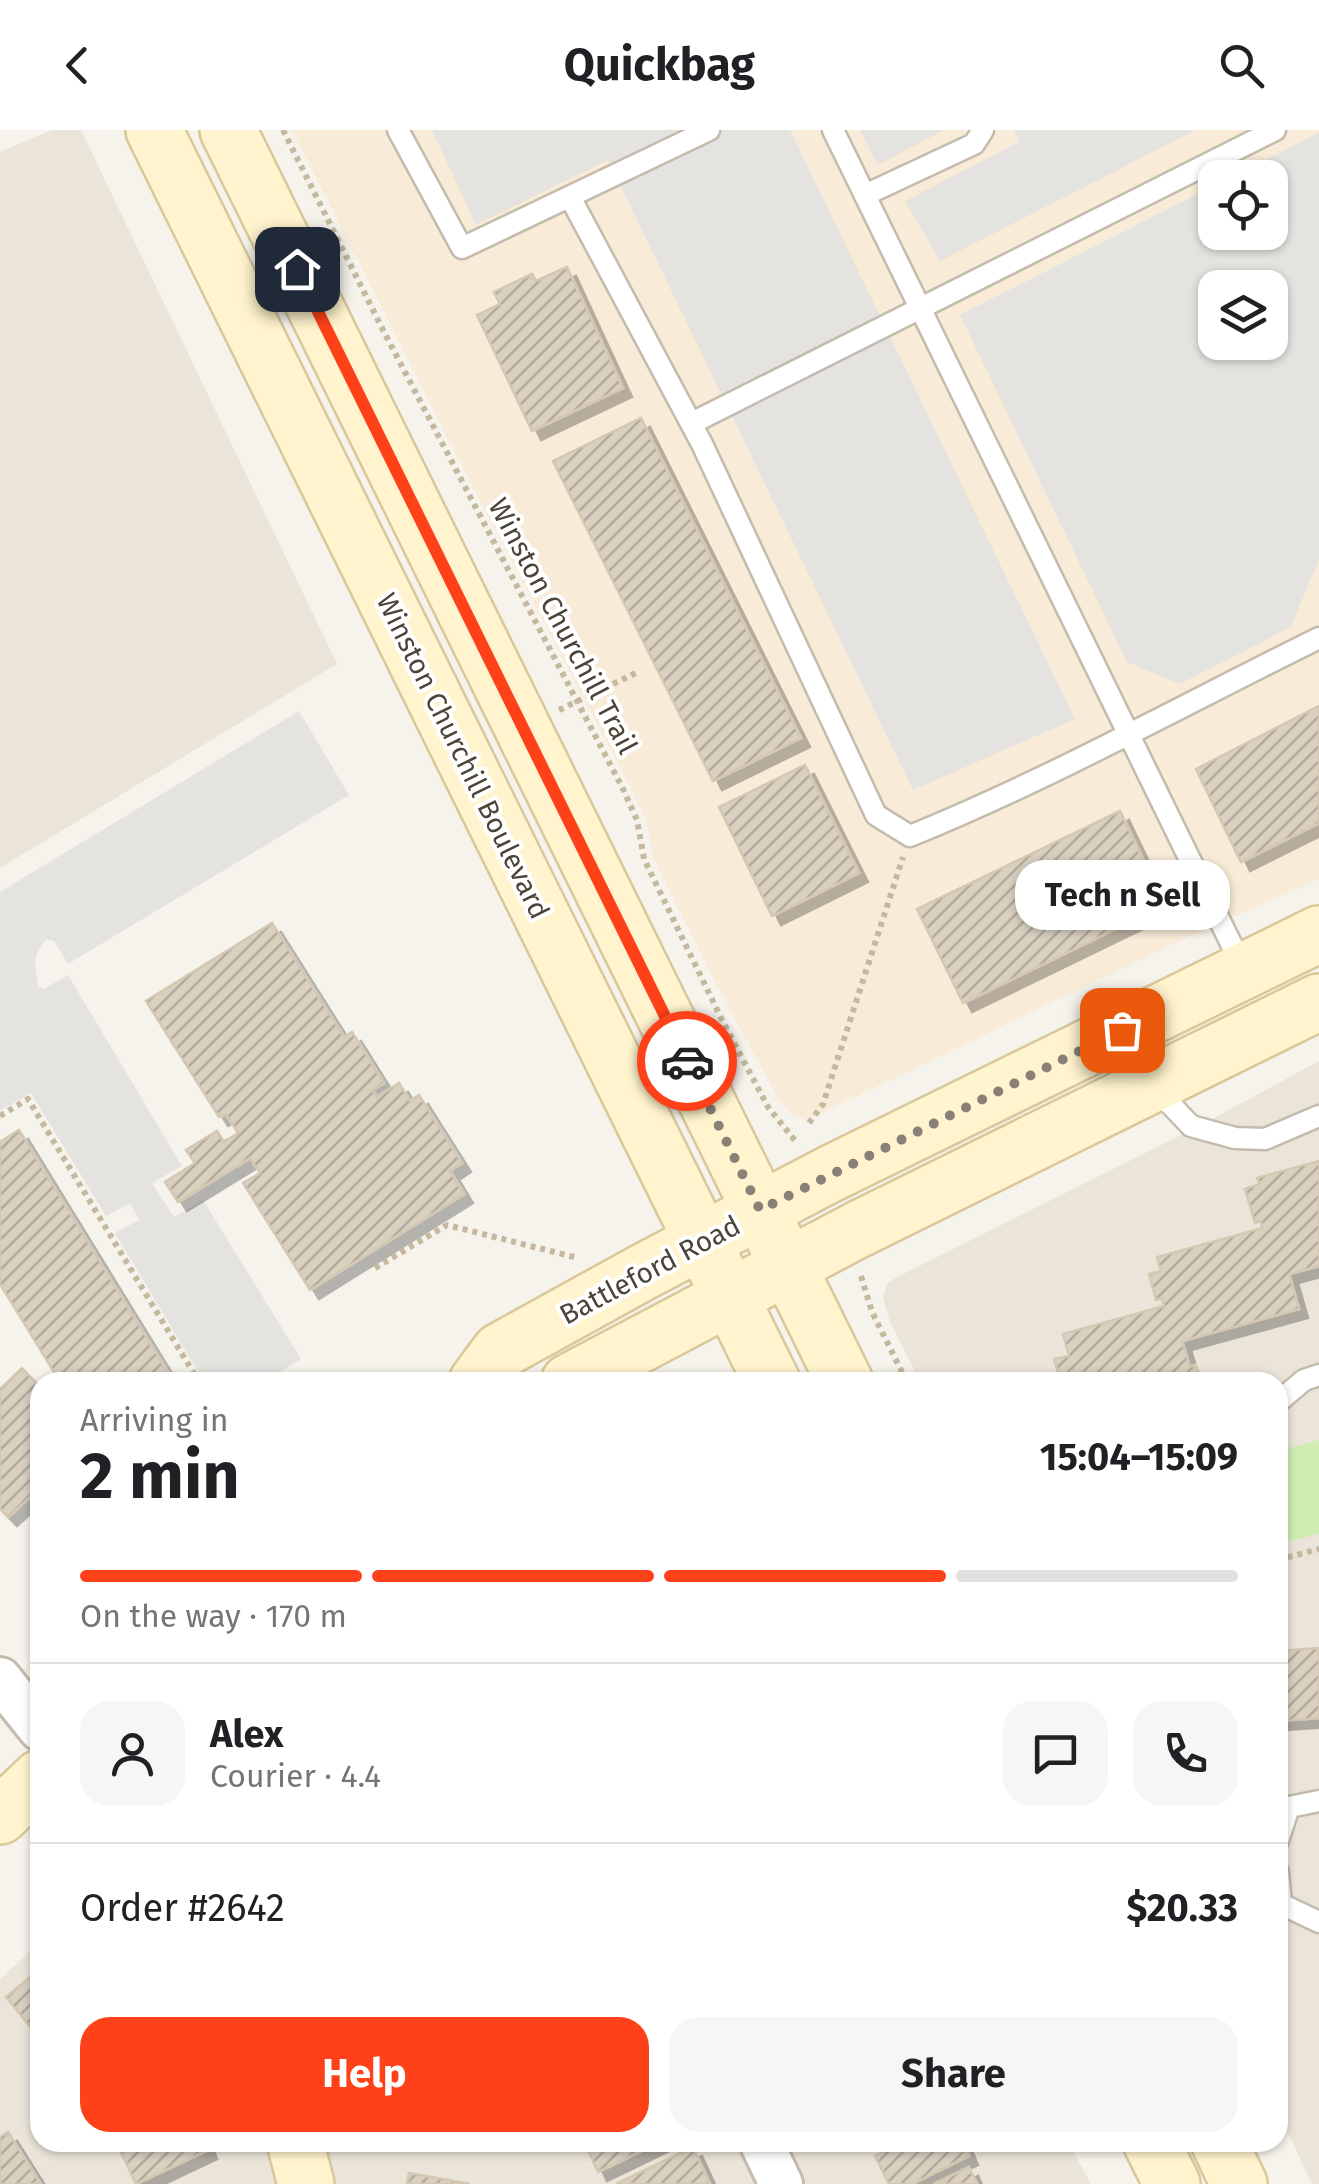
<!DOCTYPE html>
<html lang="en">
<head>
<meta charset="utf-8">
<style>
	body { margin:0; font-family:"Fira Sans",sans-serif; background:#f6f6f6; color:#202124; height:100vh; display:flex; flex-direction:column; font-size:38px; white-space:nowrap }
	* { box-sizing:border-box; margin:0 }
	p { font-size:32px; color:#757577 }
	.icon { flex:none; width:55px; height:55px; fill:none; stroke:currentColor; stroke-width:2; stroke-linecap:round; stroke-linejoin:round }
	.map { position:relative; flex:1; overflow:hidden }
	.sheet { position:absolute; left:30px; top:1242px; width:1258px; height:780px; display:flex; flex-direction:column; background:#fff; border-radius:30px; box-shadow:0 2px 8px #0004 }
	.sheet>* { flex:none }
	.controls { position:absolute; left:1198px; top:30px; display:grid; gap:20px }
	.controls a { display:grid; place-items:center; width:90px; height:90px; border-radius:20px; background:#fff; box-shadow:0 2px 8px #0004; font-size:50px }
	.pin { position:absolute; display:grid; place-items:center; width:85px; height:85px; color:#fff; margin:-42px; border-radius:20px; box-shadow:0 5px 15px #0006 }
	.courier { position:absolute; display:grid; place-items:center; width:100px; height:100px; margin:-50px; border:8px solid #ff411a; border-radius:50%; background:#fff; color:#222; box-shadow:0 2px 12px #0007 }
	.bubble { position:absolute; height:70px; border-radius:30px; background:#fff; box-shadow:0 2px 8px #0004; font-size:32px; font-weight:700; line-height:70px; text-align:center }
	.overview em { font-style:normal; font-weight:700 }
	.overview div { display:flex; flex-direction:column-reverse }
	.overview { display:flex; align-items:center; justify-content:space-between; height:170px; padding:0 50px }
	h1 { font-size:65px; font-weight:700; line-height:75px }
	.bar { display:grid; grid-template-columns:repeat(4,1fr); gap:15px 10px; align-content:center; height:120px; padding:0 50px }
	.bar i { height:12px; border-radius:8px; background:#e0e0e0 }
	.bar .current { background:#ff411a }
	.bar p { grid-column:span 4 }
	.line { display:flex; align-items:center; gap:25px; padding:0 50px; border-top:2px solid #e0e0e0 }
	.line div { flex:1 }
	.round { display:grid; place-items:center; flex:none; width:105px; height:105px; border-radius:30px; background:#f6f6f6 }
	.cta { display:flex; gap:20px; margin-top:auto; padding:20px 50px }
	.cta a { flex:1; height:115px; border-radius:30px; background:#ff411a; color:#fff; font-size:40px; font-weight:700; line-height:115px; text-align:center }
	.cta a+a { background:#f6f6f6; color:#202124 }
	header { display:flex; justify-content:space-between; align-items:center; height:130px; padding:0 50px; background:#fff; font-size:45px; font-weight:700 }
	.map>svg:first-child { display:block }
	.residential { fill:#ebe5d9 }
	.commercial { fill:#f8ebd7; fill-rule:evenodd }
	.park { fill:#d1ecb3 }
	.parking { fill:#e5e3e0; fill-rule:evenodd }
	.building { fill:url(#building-hatch); stroke:#d4c8b3; stroke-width:2.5; filter:url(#shadow) }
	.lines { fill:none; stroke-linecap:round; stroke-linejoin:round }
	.lane-casing { stroke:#c3bcad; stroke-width:25 }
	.street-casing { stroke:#c3bcad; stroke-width:48 }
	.secondary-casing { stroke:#d8c89a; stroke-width:60 }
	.path { stroke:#c5b89e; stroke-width:6; stroke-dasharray:5 5; stroke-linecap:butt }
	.lane { stroke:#fff; stroke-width:20 }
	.street { stroke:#fff; stroke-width:42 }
	.secondary { stroke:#fff4cd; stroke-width:55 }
	.done { stroke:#888177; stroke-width:10; stroke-dasharray:0 18 }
	.route { stroke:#ff411a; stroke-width:12 }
	.labels { text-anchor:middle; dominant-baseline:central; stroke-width:8; stroke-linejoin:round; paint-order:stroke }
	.street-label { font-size:28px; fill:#4c4438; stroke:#fff }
</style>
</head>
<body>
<header><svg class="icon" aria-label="back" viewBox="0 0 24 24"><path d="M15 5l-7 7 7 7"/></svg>Quickbag<svg class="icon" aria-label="search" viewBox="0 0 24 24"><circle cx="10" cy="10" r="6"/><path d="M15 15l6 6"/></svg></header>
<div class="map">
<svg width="1319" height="2054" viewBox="0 0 1319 2054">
	<defs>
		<pattern id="building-hatch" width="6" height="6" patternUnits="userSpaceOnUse" patternTransform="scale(2.5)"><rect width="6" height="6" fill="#d9d0c0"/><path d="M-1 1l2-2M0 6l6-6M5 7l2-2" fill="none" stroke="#b2aa9d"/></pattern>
		<filter id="shadow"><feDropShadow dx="9" dy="9" stdDeviation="0" flood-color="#0004"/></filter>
	</defs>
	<rect width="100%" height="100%" fill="#f6f3ec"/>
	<g class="residential">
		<path d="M52,0h29l256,534 -337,204v-716z"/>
		<path d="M1319,931v1123h-7l-34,-72v-730h-358l-30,-60 -7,-24 4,-14 8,-6 312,-156z"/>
		<path d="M40,1812v200h1028l23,42h-1091v-205z"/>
	</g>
	<path class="commercial" d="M292,0h1027v749l-129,57 -383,184 -14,-5 -13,-13 -71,-132 -55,-110 -8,-40 -17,-35 -182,-348zM1215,48h55v54h-55zM1215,158h55v54h-55z"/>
	<path class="park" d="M1319,1310v94l-41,10v-93z"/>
	<g class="parking">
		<path d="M432,0h358l285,589 -162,71 -305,-630 -132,65z"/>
		<path d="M860,0h84l-66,35z"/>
		<path d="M1014,0h182l-256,131 -35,-60 114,-59z"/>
		<path d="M1319,3v426l-28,68 -111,57 -53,-22 -167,-347 255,-130v47h55v-54l-39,-1zM1215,158h55v54h-55z"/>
		<path d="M299,581l50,84 -281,169 -14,-23 -8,-2 -9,14 -2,11 3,23 6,2 24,-14 114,191 -30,17 22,34 29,-17 98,159 -24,15 -6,8h-67l-89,-149 24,-13 -9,-17 -24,13 -75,-123 -31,18v-219z"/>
	</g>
	<g class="building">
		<path d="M567,137l56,121 -91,43 -55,-116 23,-11 -6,-12 38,-18 4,7z"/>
		<path d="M641,288l160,320 -88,43 -160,-320z"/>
		<path d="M1319,576v117l-78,39 -45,-93z"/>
		<path d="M805,635l54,108 -87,43 -53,-109z"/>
		<path d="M1120,681l45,94 -202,98 -46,-94z"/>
		<path d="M272,793l72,114 8,-5 32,51 -12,7 5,7 22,-14 11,18 9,-6 43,68 -12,8 14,23 -154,96 -67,-107 17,-10 -10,-15 -72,44 -13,-20 30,-19 -9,-13 31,-19 7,11 14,-9 -12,-19 -7,3 -73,-116z"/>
		<path d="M19,1000l155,252h-114l-60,-98v-142z"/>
		<path d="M1319,1031v105l-30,8 10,35 -117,32 8,26 6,-2 5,17h-140l-7,-23 15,-3 -6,-22 101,-28 -2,-8 -6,2 -7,-26 12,-3 -4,-14 106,-29 -2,-7 -6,2 -10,-34 15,-5 -3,-6z"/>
		<path d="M22,1238l18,19v101l-32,29 -8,-8v-120z"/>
		<path d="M1319,1518v70l-41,3v-70z"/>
		<path d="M40,1839v70l-34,-42z"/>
		<path d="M8,2002l33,52h-41v-47z"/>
		<path d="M116,2012h89l3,8 -72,34z"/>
		<path d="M584,2012h76l-62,30z"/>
		<path d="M902,2012h61l6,14 -57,28h-23l-14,-28z"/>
		<path d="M693,2017l17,37h-94z"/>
		<path d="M969,2037l8,17h-43z"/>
		<path d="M409,2043l61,11h-63z"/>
	</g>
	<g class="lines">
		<defs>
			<g id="lane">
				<path d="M398,0l64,118 247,-118"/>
				<path d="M833,0l410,838"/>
				<path d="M865,65l109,-51 9,-14"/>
				<path d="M570,67l132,247 174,371 34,21c140,-57 273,-131 409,-198"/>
				<path d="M692,293l583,-293"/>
				<path d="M1154,957l37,39 44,12 30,1 54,-23"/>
				<path d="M1278,1272l26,-22 15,-5"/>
				<path d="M1278,1711l11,-34 30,-6"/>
				<path d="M1278,1742l3,32 38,18"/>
			</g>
			<g id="street">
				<path d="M0,1549l40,50"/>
				<path d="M761,2012l20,42"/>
			</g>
			<g id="secondary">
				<path d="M154,0l618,1252"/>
				<path d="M228,0l617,1252"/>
				<path d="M477,1252l23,-31 145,-80 185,-97 489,-240"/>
				<path d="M569,1252l288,-152 462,-228"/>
				<path d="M0,1686l40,-38"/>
				<path d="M295,2012l11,42"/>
				<path d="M1151,2012l21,42"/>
				<path d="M1219,2012l20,42"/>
			</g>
		</defs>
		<use href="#lane" class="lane-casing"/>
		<use href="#street" class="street-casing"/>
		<use href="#secondary" class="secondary-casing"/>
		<g class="path">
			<path d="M283,0l101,202 239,457 14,31 7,39 78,161 46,87 29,36"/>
			<path d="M559,580l79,-38"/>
			<path d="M0,986l28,-17 171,283"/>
			<path d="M809,993l14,-19 80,-247"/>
			<path d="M375,1138l72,-43 131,33"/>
			<path d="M861,1146l11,36 35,70"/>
			<path d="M1278,1430l41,-11"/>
		</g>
		<use href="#lane" class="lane"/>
		<use href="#street" class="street"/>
		<use href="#secondary" class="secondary"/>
	</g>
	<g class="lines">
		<path class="done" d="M687,931l73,149 362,-180"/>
		<path class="route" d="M297,139l390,792"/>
	</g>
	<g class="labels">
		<g class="street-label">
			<text transform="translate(563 496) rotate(62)">Winston Churchill Trail</text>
			<text transform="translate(463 626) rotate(64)">Winston Churchill Boulevard</text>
			<text transform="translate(650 1140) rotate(-28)">Battleford Road</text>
		</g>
	</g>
</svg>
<div class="controls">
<a><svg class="icon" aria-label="locate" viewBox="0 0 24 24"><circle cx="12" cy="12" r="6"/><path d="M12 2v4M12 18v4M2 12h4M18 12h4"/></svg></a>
<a><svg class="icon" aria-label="layers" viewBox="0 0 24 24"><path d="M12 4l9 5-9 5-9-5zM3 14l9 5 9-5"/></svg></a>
</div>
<div class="pin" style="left:1122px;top:900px;background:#ea580c"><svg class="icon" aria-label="bag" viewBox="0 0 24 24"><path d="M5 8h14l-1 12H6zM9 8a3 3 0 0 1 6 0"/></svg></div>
<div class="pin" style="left:297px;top:139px;background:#1f2937"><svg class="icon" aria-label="home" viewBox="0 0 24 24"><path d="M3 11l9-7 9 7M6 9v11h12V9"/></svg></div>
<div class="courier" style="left:687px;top:931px"><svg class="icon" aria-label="car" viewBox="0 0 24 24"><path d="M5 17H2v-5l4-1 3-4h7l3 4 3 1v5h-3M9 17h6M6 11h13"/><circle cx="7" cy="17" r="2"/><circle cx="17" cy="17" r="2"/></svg></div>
<div class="bubble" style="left:1015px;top:730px;width:215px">Tech n Sell</div>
<section class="sheet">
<div class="overview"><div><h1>2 min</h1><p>Arriving in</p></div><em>15:04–15:09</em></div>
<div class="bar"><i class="current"></i><i class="current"></i><i class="current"></i><i></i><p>On the way · 170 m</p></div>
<div class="line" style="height:180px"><a class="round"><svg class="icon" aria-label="person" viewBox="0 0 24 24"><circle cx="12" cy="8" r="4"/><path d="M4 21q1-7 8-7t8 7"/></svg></a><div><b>Alex</b><p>Courier · 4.4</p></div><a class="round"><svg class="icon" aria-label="chat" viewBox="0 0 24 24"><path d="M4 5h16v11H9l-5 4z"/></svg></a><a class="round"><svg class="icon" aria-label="phone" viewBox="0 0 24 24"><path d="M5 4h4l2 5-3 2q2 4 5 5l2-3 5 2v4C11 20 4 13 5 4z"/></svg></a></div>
<div class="line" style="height:130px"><div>Order #2642</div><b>$20.33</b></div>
<div class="cta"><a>Help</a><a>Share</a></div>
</section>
</div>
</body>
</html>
